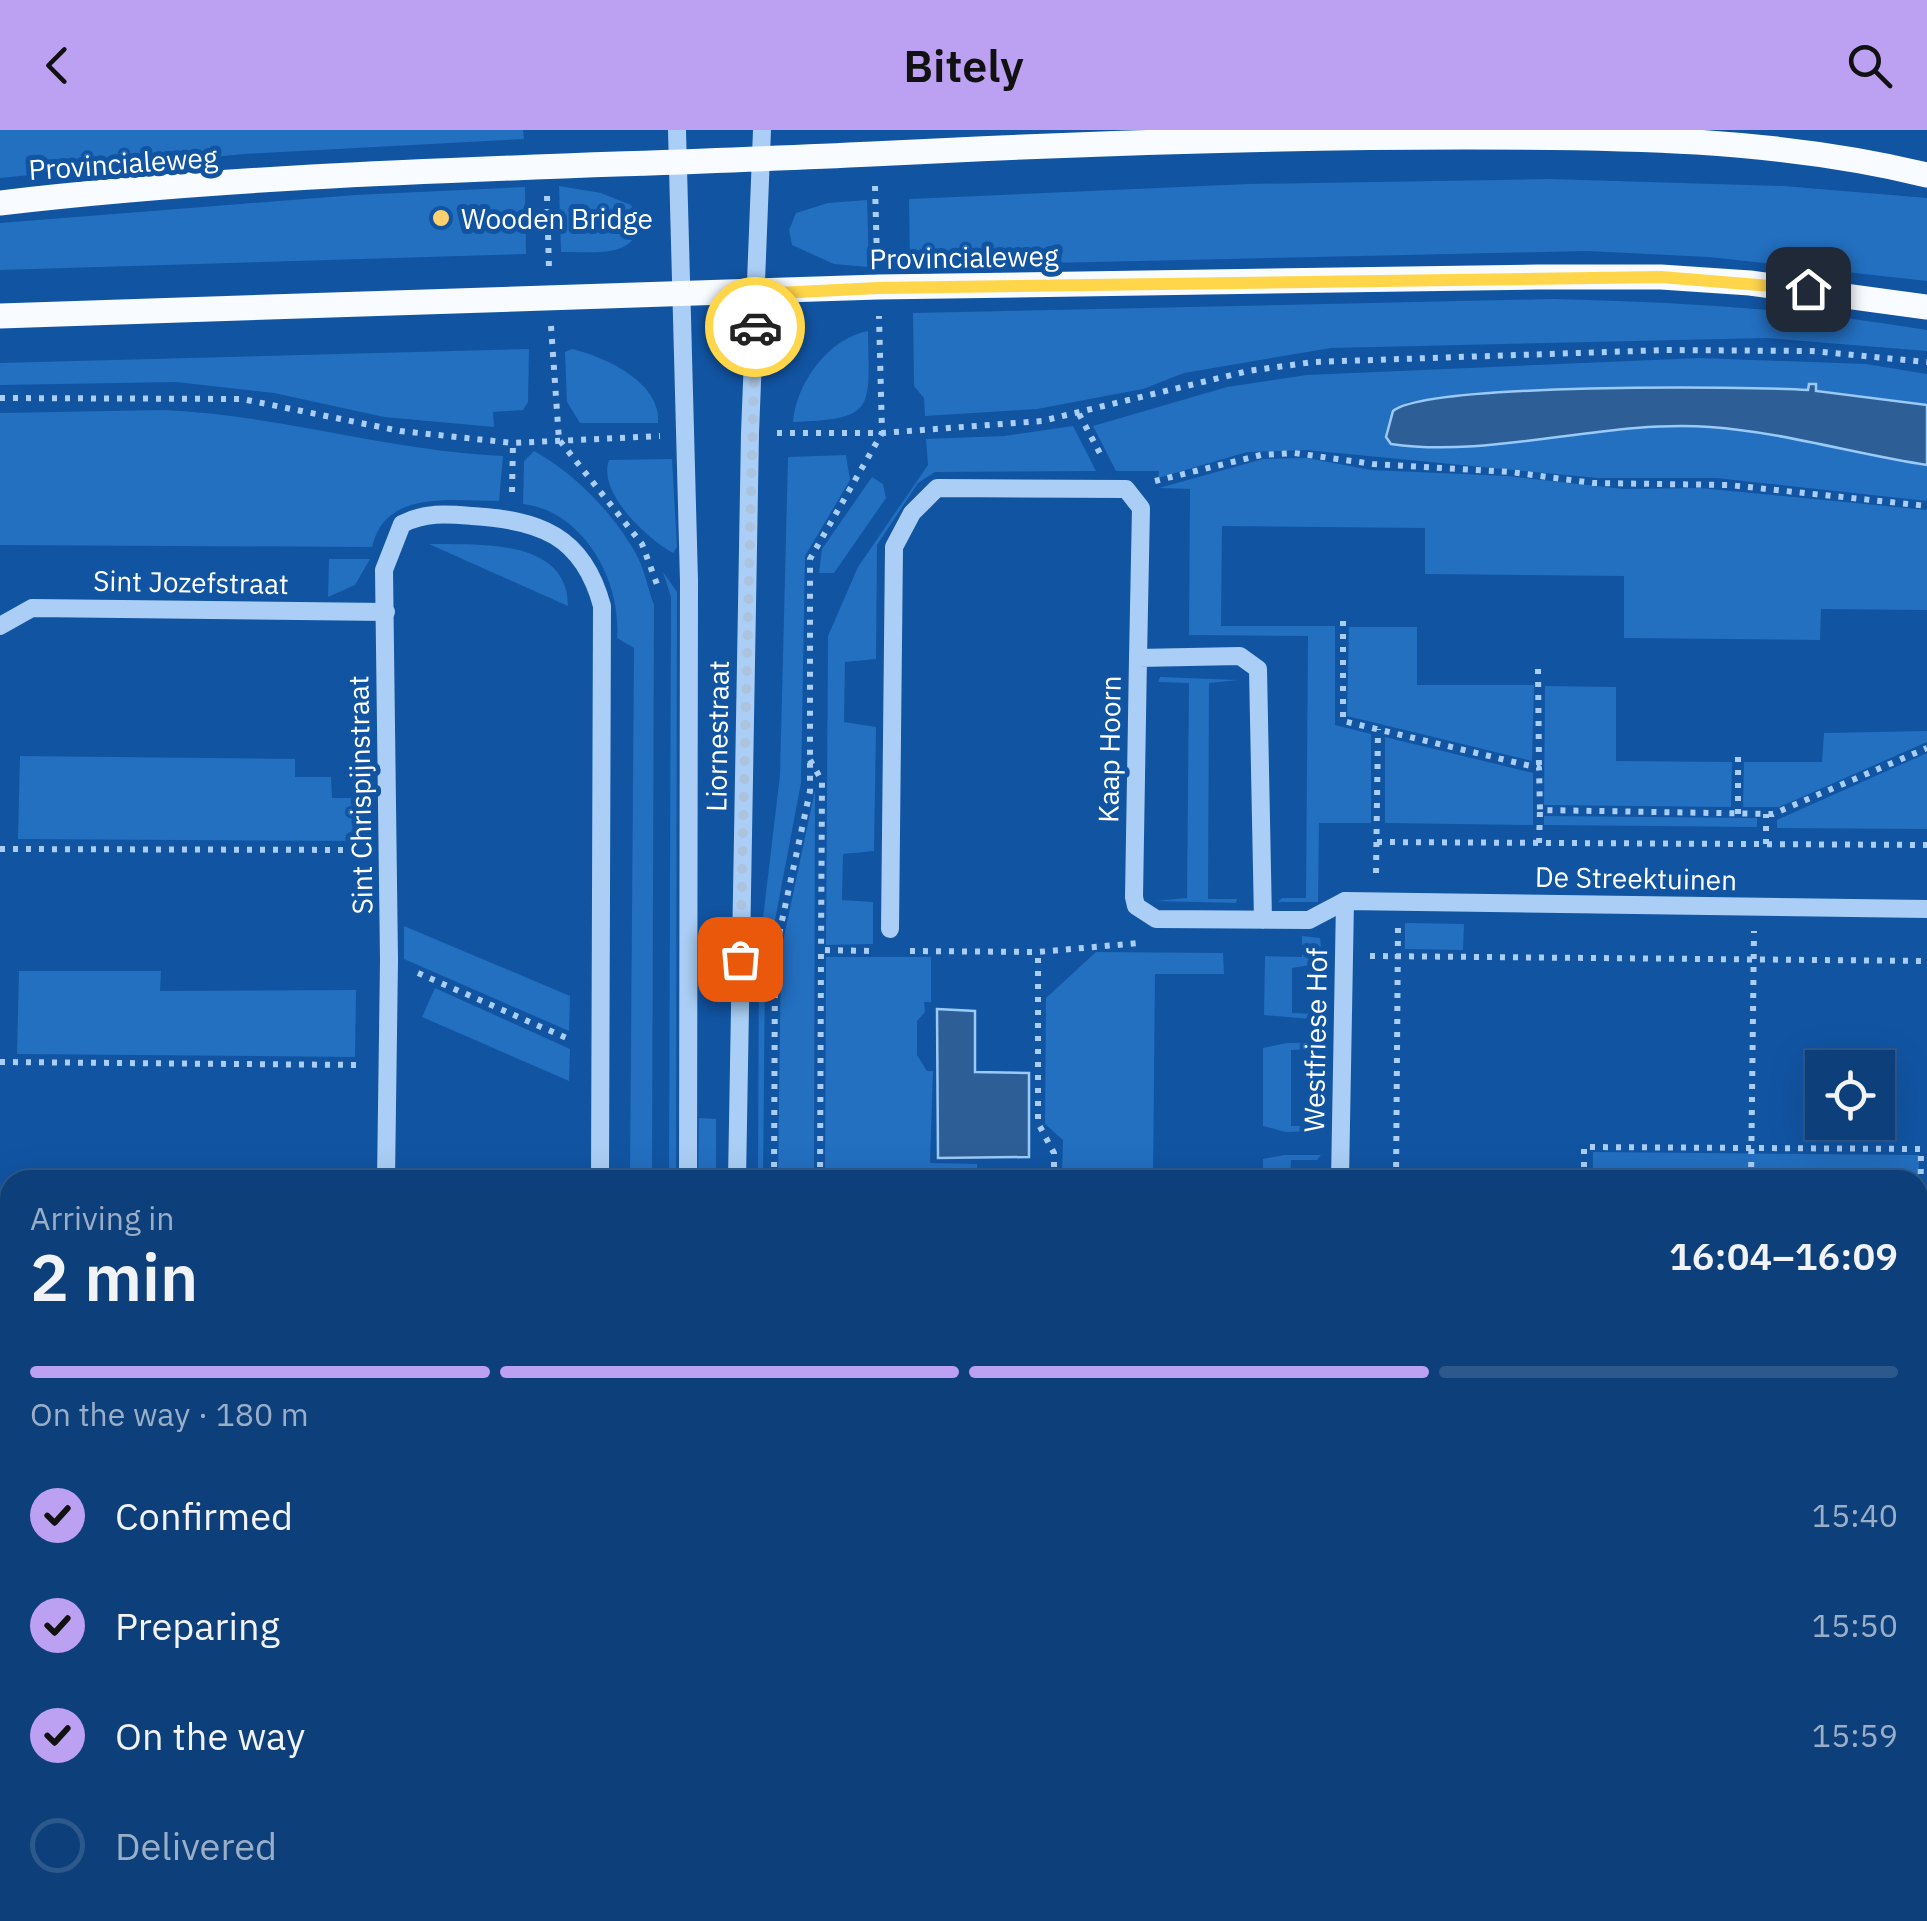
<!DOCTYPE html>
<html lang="en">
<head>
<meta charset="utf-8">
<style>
	body { margin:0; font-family:"IBM Plex Sans",sans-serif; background:#1b4a81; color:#f1f3f6; height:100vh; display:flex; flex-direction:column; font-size:38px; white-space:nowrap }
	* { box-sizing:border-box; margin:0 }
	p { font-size:32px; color:#9aafc7 }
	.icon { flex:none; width:55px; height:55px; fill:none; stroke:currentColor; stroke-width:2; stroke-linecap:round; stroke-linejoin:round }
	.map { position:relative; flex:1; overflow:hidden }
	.drawer { position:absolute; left:0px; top:1040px; width:1928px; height:752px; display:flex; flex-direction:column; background:#0d3f7a; border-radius:30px 30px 0 0; box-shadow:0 10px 40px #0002,0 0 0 2px #2d588b }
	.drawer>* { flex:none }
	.controls { position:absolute; left:1805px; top:920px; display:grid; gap:20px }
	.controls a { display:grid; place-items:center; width:90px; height:90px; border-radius:0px; background:#0d3f7a; box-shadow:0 10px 40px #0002,0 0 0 2px #2d588b; font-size:50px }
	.pin { position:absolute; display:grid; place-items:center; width:85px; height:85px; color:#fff; margin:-42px; border-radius:20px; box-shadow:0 5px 15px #0006 }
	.courier { position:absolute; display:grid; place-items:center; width:100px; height:100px; margin:-50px; border:8px solid #ffd54a; border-radius:50%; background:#fff; color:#222; box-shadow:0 2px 12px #0007 }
	.head em { font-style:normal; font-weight:600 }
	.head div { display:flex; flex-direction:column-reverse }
	.head { display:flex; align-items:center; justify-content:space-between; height:170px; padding:0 30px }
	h1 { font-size:65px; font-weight:600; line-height:75px }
	.bar { display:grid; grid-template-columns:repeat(4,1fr); gap:15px 10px; align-content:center; height:120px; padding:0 30px }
	.bar i { height:12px; border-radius:8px; background:#2d588b }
	.bar .selected { background:#bca0f2 }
	.bar p { grid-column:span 4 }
	ol { padding:0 30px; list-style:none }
	li { display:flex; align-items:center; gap:30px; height:110px }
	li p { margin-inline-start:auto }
	li .icon { padding:10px; border-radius:50%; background:#bca0f2; color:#111; stroke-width:4 }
	li:last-child { color:#9aafc7 }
	li i { width:55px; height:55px; border:5px solid #2d588b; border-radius:50% }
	header { display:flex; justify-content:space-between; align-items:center; height:130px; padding:0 30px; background:#bca0f2; color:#111; font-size:45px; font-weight:600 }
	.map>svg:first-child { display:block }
	.green { fill:#236fc0 }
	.water { fill:#2d5e96; stroke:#9ccaf8; stroke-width:2.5 }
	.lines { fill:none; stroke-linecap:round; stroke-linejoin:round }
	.path { stroke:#aacef5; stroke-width:6; stroke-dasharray:5 8; stroke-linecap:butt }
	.minor { stroke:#aacef5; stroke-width:18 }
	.major { stroke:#f8fbff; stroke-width:25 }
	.done { stroke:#acc3de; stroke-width:10; stroke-dasharray:0 18 }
	.route { stroke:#ffd54a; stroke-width:12 }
	.poi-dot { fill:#ffd16e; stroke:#1154a2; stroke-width:4 }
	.labels { text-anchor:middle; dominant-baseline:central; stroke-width:10; stroke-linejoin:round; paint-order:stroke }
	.street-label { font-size:28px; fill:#fff; stroke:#1154a2 }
	.poi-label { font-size:28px; fill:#fff; stroke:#1154a2; text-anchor:start }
</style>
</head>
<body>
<header><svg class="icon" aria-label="back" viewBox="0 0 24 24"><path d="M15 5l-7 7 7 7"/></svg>Bitely<svg class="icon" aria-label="search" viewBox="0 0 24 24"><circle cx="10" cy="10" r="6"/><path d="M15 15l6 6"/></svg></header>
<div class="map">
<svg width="1927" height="1791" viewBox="0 0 1927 1791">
	<rect width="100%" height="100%" fill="#1154a2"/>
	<g class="green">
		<path d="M0,0h523l1,9 -280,15 -244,24z"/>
		<path d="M1550,49l233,7 144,12v83l-218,-24 -122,-6 -677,15 -1,-67 339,-15z"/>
		<path d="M559,56l42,7 30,12 9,19c-7,36 -50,27 -79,28z"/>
		<path d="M525,57l1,67 -526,16v-47l355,-28z"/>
		<path d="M867,70l2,67 -35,-3 -42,-19 -3,-15 7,-17 32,-10z"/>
		<path d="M1553,169c125,3 250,10 374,31v21l-160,-13 -436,10 -147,25 -41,16 -106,20 -112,7 -1,-18 -10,-12 -1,-73z"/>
		<path d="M868,201c1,78 9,88 -75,91 3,-39 36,-84 75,-91z"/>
		<path d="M529,219l-1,53 -5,8 -30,2 1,15 -110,-10 -110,-24 -98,-11 -176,3v-22z"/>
		<path d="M572,219c33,8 89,33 86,74h-78l-13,-21 -2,-50z"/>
		<path d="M1700,228l166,6 61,10v31l-112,-15v-6h-6l-1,6 -54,-3 -247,5 -99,10 -15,9 -7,20 6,13c99,15 215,-25 318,-17 72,5 145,27 217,38v36l-211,-23h-119l-291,-28 -59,2 -89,26 1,-7h-43l-23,-45 134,-39 80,-12z"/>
		<path d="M164,280c115,5 224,41 339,46l-4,45c-47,0 -114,-12 -127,46l-372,-2v-132z"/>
		<path d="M1073,296l23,45 -161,1 -17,11 -41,62 -1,114 -31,3 -1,60 32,5 -2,124 -31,3 -1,46 31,2v42l-47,1 2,-309 30,-69 70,-102 -2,-26 78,-3z"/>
		<path d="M534,321c39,21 79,62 101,101 10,17 12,35 19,53l-2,575h-22l4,-532 -17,-10c5,-56 -33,-127 -94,-134l1,-43z"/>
		<path d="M846,325l4,25 -45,76 -4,227 -36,190 -2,207h-5l1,-228 21,-177 8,-318z"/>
		<path d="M1307,328l64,12 136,6 116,13 77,-1 227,22v100l-106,-1 -1,31 -196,-2v-62l-199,-2v-46l-203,-2 -1,100h114v99l36,9v89h-52l-1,79h-40l4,-4h24l2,-262 -119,-1 1,-146 -31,-1 104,-29z"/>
		<path d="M672,329l5,88 -4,6c-27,-15 -76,-61 -64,-93z"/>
		<path d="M872,347l11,7 3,14 -52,75h-15l3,-24z"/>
		<path d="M429,414c47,1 139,-7 139,62z"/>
		<path d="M329,429h41l-15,26 -27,12z"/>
		<path d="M663,442l14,20 -1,588h-7l2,-583z"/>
		<path d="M1349,497h68v58h117l-2,76 -185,-45z"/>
		<path d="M1160,547l79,3 -30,3 -1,216h29l-1,4 -80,-2 31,-3 2,-215 -31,-1z"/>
		<path d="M1545,556l71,1v74l116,1 -1,45 -187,-2z"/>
		<path d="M1927,601v11l-148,65h-36l1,-45h78l2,-29z"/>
		<path d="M1385,607l148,36v52l-148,-2z"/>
		<path d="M1927,623v76l-150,-1v-8z"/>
		<path d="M20,626l275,3v18h36l1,21h24v43l-338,-2z"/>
		<path d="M815,660l-1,390h-36l3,-229z"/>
		<path d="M1544,686l213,2v9l-213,-2z"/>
		<path d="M1405,793l59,1 -1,26 -58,-1z"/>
		<path d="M404,796l166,70 -1,35 -165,-72z"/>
		<path d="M1302,806l18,2 3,25 -31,5v45l26,1 4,6 -58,-5 1,-59 37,1z"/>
		<path d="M1096,822l127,1 1,21h-69l-2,206h-91l1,-40 -18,-16 1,-126z"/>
		<path d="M826,827h105v45h-7l1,10 -8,9v34l10,16h6l-3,92 47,1v12l49,-4v8h-201z"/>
		<path d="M19,841h142l-1,20 196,-1 -1,67 -338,-3z"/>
		<path d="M435,858l135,61 -1,32 -147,-64z"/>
		<path d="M1287,913h36l-5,6 -27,1v76h26l5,5 -36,1 -23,-6v-78z"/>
		<path d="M699,988l17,1v61h-18z"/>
		<path d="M1593,1022l326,3 -1,75v-50h-325z"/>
		<path d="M1284,1025h37l-4,5h-26l-1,20h-27v-21z"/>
		<rect x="1585" y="1782" width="320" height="9"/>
		<path d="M812,1783v-1l222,1 -1,8h-221z"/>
	</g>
	<g class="water">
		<path d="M1809,254h7v7l111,14v60c-72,-11 -145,-33 -217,-38 -103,-8 -220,32 -319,17l-5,-7 7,-26c34,-28 354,-25 415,-21z"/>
		<path d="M937,879l38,2v61l54,1v84l-91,1z"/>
	</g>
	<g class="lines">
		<g class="path">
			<path d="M875,56l2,73"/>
			<path d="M547,66l2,73"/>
			<path d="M551,196l8,114"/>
			<path d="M0,268l242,1 158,32 113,12 147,-7"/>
			<path d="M1079,284l24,45"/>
			<path d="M777,303h105l160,-12 206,-50 65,-9 353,-12 146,1 115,11"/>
			<path d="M560,311l82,103 16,43"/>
			<path d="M1155,351l106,-26 33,-2 79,11 137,8 83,11 136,2 198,21"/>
			<path d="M512,362l1,-49"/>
			<path d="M1343,491v100l196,47 1,42 233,4 154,-66"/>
			<path d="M1538,539l1,99"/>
			<path d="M810,630l12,21 -1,169"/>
			<path d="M1738,684v-65"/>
			<path d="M1377,712l550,3"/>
			<path d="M1539,713l1,-33"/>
			<path d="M1766,714v-30"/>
			<path d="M0,719l359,1"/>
			<path d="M1376,743l2,-144"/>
			<path d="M910,821l128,1"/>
			<path d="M1370,826l557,5"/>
			<path d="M418,843l153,67"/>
			<path d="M0,932l359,3"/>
			<path d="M774,1050l1,-227 35,-162v-232l72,-126 -3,-117"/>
			<path d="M820,1050l1,-230 51,1"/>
			<path d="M1054,1050v-27l-16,-30v-171l101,-9"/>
			<path d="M1396,1050l2,-254"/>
			<path d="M1584,1050v-33l337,2 -2,166"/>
			<path d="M1751,1050l3,-249"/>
			<path d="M0,1147h10"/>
			<path d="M1918,1353l1,-168"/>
			<path d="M804,1782v9"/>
			<path d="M1587,1782l17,9"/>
			<path d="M292,1791v-9"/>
			<path d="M766,1791l1,-9"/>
			<path d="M1389,1791v-9"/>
			<path d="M1576,1791v-9"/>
			<path d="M1892,1791l18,-9"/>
		</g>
		<g class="minor">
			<path d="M677,0l12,451 -1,599"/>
			<path d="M0,496l32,-18 354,4"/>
			<path d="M1263,790l-5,-251 -18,-13 -102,2 -4,239 2,9 20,13 153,1 36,-19 582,8"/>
			<path d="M890,799l4,-382 18,-34 25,-25 189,1 15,19 -3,150"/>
			<path d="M386,1050l3,-220 -5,-390 18,-46c23,-12 45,-10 70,-8 67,4 111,19 130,90l-2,574"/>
			<path d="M737,1050l13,-747 12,-303"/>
			<path d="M1340,1050l5,-279"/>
			<path d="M0,1362h10"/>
			<path d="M1918,1555h9"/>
			<path d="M380,1782v9"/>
			<path d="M597,1791v-9"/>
			<path d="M687,1791v-9"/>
			<path d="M729,1791v-9"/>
			<path d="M1328,1791l1,-9"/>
		</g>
		<g class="major">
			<path d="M0,73c289,-34 582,-35 872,-49 197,-10 395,-17 592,-17 155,0 311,1 463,38"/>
			<path d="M0,186l878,-29 659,-10h124l89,6 177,24"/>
		</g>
	</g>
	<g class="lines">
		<path class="done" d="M740,829l15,-632"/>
		<path class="route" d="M755,197l1,-33 122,-6 783,-11 147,12"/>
	</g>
	<circle class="poi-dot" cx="441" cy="88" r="10"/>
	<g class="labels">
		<g class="street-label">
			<text transform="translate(123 33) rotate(-4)">Provincialeweg</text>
			<text transform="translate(964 127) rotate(-1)">Provincialeweg</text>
			<text transform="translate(191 452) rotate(1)">Sint Jozefstraat</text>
			<text transform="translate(717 606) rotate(-89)">Liornestraat</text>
			<text transform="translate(1109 619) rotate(-89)">Kaap Hoorn</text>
			<text transform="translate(360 665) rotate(-91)">Sint Chrispijnstraat</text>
			<text transform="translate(1636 748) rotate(1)">De Streektuinen</text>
			<text transform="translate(1315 910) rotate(-89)">Westfriese Hof</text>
		</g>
		<g class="poi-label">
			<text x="461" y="88">Wooden Bridge</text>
		</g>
	</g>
</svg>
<div class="controls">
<a><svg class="icon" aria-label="locate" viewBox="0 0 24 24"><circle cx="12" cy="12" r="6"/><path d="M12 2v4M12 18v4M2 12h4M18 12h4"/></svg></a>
</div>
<div class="pin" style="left:740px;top:829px;background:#ea580c"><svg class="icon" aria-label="bag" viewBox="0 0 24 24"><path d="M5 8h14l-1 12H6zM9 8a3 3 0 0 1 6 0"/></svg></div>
<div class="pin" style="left:1808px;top:159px;background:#1f2937"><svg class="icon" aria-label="home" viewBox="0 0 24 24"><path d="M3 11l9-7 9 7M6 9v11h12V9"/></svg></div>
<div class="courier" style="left:755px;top:197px"><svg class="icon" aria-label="car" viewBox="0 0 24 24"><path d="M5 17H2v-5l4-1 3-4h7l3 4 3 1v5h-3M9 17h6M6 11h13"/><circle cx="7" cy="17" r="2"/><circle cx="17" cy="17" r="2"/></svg></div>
<section class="drawer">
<div class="head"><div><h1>2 min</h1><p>Arriving in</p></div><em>16:04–16:09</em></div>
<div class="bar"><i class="selected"></i><i class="selected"></i><i class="selected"></i><i></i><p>On the way · 180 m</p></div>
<ol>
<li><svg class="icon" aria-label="check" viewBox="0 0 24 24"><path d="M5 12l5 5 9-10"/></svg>Confirmed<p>15:40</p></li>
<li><svg class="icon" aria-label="check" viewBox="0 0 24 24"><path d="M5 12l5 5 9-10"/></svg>Preparing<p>15:50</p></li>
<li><svg class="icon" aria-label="check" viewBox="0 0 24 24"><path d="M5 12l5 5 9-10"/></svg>On the way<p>15:59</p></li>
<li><i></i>Delivered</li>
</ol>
</section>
</div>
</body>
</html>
